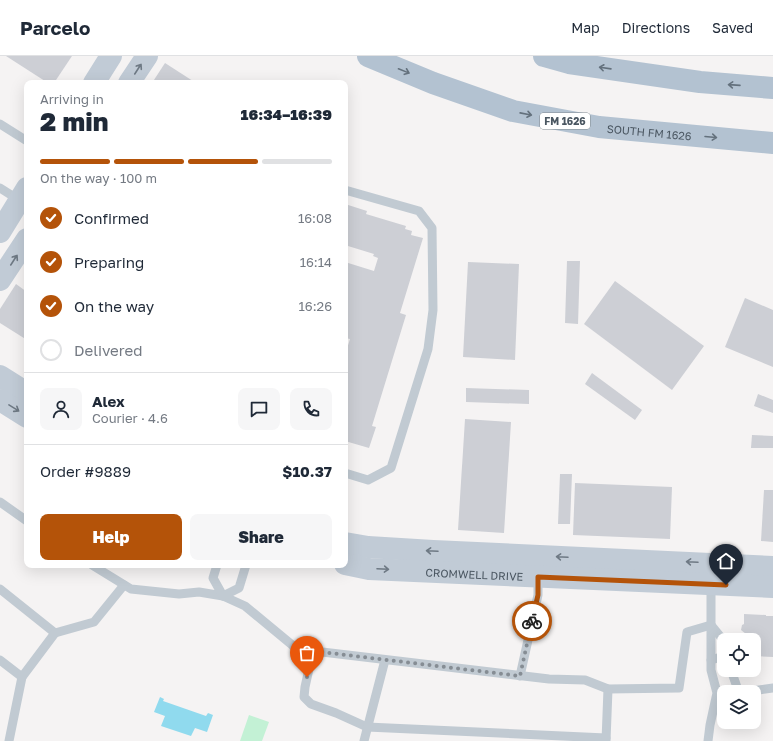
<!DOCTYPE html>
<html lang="en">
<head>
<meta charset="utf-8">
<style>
	body { margin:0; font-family:"Golos Text",sans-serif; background:#f6f6f7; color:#1f2937; height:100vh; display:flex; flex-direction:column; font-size:15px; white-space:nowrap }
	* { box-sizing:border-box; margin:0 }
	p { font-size:13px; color:#747a83 }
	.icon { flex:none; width:22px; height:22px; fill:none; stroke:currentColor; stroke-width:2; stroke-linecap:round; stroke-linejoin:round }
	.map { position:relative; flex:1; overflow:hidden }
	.panel { position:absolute; left:24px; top:24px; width:324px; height:488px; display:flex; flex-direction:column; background:#fff; border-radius:8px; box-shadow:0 4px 16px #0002 }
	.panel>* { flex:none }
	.tools { position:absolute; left:717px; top:577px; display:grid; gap:8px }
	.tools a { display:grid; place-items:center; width:44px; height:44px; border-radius:8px; background:#fff; box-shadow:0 4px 16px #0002; font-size:20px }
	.pin { position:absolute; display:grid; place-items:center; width:34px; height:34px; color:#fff; margin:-41px -17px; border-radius:50% 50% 50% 0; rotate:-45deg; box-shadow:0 0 4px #0007 }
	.pin .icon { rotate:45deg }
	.courier { position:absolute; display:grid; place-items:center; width:40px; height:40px; margin:-20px; border:3px solid #b45309; border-radius:50%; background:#fff; color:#222; box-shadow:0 1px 5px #0007 }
	.head em { font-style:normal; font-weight:800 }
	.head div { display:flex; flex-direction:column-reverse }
	.head { display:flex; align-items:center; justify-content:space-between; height:68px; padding:0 16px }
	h1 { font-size:26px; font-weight:800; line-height:30px }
	.bar { display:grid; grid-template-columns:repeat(4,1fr); gap:6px 4px; align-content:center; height:48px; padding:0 16px }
	.bar i { height:5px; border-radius:3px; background:#e0e1e3 }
	.bar .selected { background:#b45309 }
	.bar p { grid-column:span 4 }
	.line { display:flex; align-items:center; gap:10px; padding:0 16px; border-top:1px solid #e0e1e3 }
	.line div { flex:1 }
	.round { display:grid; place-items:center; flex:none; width:42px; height:42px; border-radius:8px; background:#f6f6f7 }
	ol { padding:0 16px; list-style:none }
	li { display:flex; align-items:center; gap:12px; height:44px }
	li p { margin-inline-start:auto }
	li .icon { padding:4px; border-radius:50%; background:#b45309; color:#fff; stroke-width:4 }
	li:last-child { color:#747a83 }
	li i { width:22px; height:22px; border:2px solid #e0e1e3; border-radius:50% }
	.button { display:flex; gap:8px; margin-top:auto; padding:8px 16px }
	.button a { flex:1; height:46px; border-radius:8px; background:#b45309; color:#fff; font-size:16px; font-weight:800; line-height:46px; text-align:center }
	.button a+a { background:#f6f6f7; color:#1f2937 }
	header { display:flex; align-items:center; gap:24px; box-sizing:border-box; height:56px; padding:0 20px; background:#fff; border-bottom:1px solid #e0e1e3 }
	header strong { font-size:19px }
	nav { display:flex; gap:22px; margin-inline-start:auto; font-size:14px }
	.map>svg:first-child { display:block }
	.green { fill:#c3f1d5 }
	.water { fill:#90daee }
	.building { fill:#cdcfd5 }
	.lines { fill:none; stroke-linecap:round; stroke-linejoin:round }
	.lane { stroke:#c1cad2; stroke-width:9 }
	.secondary { stroke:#c1cbd6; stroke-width:22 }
	.primary { stroke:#b3c2d1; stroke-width:22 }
	.oneway { stroke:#64717d }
	.oneway2 { stroke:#6e7984 }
	.done { stroke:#868d94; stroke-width:4; stroke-dasharray:0 7.2 }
	.route { stroke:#b45309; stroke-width:5 }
	.labels { text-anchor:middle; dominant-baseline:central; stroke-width:3; stroke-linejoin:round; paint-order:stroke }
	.shield { fill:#fff; stroke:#808990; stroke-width:1 }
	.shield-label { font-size:10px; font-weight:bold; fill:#4a5661 }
	.street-label { font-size:11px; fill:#4a5661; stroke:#fff }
</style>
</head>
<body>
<header>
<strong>Parcelo</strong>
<nav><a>Map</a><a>Directions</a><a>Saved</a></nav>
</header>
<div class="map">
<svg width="773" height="685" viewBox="0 0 773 685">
	<rect width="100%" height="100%" fill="#f5f3f3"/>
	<path class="green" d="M249,659l20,7 -7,19h-22z"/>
	<path class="water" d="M160,641l4,2 -1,2 43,15 2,-3 5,2 -6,17 -12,-4 -4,8 -30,-10 4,-10 -11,-4z"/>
	<g class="building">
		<path d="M6,0h66l-18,27h-6z"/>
		<path d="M165,7l31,20h-44z"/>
		<path d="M345,148l22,7 -1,3 40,12 -1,3 7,2 -1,4 12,3 -23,75 6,2 -34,111 4,1 -7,21 -24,-7v-86l5,-16 -5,-1v-76l29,9 4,-13 -5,-2 1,-2 -26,-8 -3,10z"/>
		<path d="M567,205h13l-2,63 -13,-1z"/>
		<path d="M468,206l51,2 -4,96 -52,-3z"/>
		<path d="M615,225l89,65 -32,44 -88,-66z"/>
		<path d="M16,228l11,8v48l-27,-17v-14z"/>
		<path d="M745,242l28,12v57l-48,-20z"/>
		<path d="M592,317l50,37 -7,10 -50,-36z"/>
		<path d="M466,332l63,2v14l-63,-2z"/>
		<path d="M758,338l15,6v13l-19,-7z"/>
		<path d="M465,363l46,3 -7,111 -46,-3z"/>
		<path d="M752,379l21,1v12h-22z"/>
		<path d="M560,418h12l-2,50h-12z"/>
		<path d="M575,427l97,4 -2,52 -97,-4z"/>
		<path d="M764,434h9v52l-12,-1z"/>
		<path d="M744,558l22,1v1h7v41l-19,-1v-16h-11v-3l3,1v-4l-5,-4 1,-5 2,-1z"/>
	</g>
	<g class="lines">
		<g class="lane">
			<path d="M0,68l27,17"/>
			<path d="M0,132l19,12"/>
			<path d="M345,134l74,21 13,17 1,82 -5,39 -37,119 -23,12 -23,-7"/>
			<path d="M0,446l27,19"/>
			<path d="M92,509l39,24 48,5 20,-2 24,4 22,10 52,43 252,30 36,1 23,9 71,-1 8,-56 24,-7"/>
			<path d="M217,509l-4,13 10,18"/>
			<path d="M0,533l55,44 39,-11 30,-37"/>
			<path d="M223,540l16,-8 7,-23"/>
			<path d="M711,569l13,16"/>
			<path d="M313,595l-8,36 -1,10 7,7 25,9 31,14 239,11"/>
			<path d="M0,604l22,17 -13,64"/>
			<path d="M711,604l13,-4"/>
			<path d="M731,614l7,20"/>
			<path d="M520,620l18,-81v-18"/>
			<path d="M22,621l33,-44"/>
			<path d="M725,636l13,-2 14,1 21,-3"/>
			<path d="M364,685l21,-81"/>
			<path d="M606,685l2,-52"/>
			<path d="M708,685l2,-16 7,-32 -6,-23v-86"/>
		</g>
		<g class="secondary">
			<path d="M94,27l17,-27"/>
			<path d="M129,27l18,-27"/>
			<path d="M0,176l27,-44"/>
			<path d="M0,224l27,-41"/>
			<path d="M0,320l27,17"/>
			<path d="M0,344l27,17"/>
			<path d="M345,487l23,4 65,4 340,16"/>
			<path id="s1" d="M345,508l24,5 404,18"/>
		</g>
		<g class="primary">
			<path id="s2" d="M368,0l65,27 80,28 86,16 174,16"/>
			<path d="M544,0l25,7 131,19 73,6"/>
		</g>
	</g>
	<defs><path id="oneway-shaft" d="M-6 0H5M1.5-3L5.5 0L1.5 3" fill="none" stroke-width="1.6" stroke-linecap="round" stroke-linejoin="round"/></defs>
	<g class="oneway">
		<use href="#oneway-shaft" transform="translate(605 12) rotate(-172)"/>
		<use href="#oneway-shaft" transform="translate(404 15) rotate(22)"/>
		<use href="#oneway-shaft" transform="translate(734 29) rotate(-176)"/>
		<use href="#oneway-shaft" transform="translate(526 58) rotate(11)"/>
		<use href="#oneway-shaft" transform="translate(711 81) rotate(5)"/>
	</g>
	<g class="oneway2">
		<use href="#oneway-shaft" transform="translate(138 13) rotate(-57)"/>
		<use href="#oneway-shaft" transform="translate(14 204) rotate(-57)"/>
		<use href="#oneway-shaft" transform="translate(14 352) rotate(32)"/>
		<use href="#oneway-shaft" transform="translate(432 495) rotate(-177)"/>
		<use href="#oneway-shaft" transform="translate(562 501) rotate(-177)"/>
		<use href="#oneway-shaft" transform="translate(692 506) rotate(-177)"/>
		<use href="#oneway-shaft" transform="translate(383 513) rotate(3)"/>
	</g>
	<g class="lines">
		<path class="done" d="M307,621l6,-26 207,25 12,-55"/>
		<path class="route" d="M532,565l6,-26v-18l188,8"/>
	</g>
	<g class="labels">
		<rect class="shield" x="540" y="57" width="50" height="16" rx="3"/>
		<g class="shield-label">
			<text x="565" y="65">FM 1626</text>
		</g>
		<g class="street-label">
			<text stroke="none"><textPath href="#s2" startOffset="293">SOUTH FM 1626</textPath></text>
			<text stroke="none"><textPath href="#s1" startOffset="130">CROMWELL DRIVE</textPath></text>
		</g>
	</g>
</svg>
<div class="tools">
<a><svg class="icon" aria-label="locate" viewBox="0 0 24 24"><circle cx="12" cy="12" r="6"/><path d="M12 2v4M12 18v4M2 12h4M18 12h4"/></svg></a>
<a><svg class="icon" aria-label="layers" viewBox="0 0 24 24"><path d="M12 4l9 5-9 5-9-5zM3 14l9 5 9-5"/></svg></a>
</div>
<div class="pin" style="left:307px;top:621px;background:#ea580c"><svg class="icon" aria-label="bag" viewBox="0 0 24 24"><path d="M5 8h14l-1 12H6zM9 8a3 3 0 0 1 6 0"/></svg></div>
<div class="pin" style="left:726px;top:529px;background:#1f2937"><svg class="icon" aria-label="home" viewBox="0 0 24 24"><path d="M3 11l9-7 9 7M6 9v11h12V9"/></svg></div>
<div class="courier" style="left:532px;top:565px"><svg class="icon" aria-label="bike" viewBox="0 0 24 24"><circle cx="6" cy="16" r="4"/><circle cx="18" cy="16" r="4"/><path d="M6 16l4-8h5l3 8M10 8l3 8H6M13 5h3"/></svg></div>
<section class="panel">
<div class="head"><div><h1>2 min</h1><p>Arriving in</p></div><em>16:34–16:39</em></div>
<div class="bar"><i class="selected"></i><i class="selected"></i><i class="selected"></i><i></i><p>On the way · 100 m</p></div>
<ol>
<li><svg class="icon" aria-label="check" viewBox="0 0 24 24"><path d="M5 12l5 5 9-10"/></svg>Confirmed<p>16:08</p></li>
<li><svg class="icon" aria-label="check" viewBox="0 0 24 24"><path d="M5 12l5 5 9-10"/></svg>Preparing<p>16:14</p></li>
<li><svg class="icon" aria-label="check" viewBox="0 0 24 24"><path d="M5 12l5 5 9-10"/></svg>On the way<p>16:26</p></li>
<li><i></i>Delivered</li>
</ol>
<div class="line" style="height:72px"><a class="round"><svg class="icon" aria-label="person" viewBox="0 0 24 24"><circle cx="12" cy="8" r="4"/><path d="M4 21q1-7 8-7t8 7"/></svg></a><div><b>Alex</b><p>Courier · 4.6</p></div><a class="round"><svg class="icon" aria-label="chat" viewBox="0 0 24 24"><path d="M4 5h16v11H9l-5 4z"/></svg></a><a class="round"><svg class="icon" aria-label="phone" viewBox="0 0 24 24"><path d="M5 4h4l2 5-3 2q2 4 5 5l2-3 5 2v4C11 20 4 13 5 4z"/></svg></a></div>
<div class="line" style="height:52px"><div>Order #9889</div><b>$10.37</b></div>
<div class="button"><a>Help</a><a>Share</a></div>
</section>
</div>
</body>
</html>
